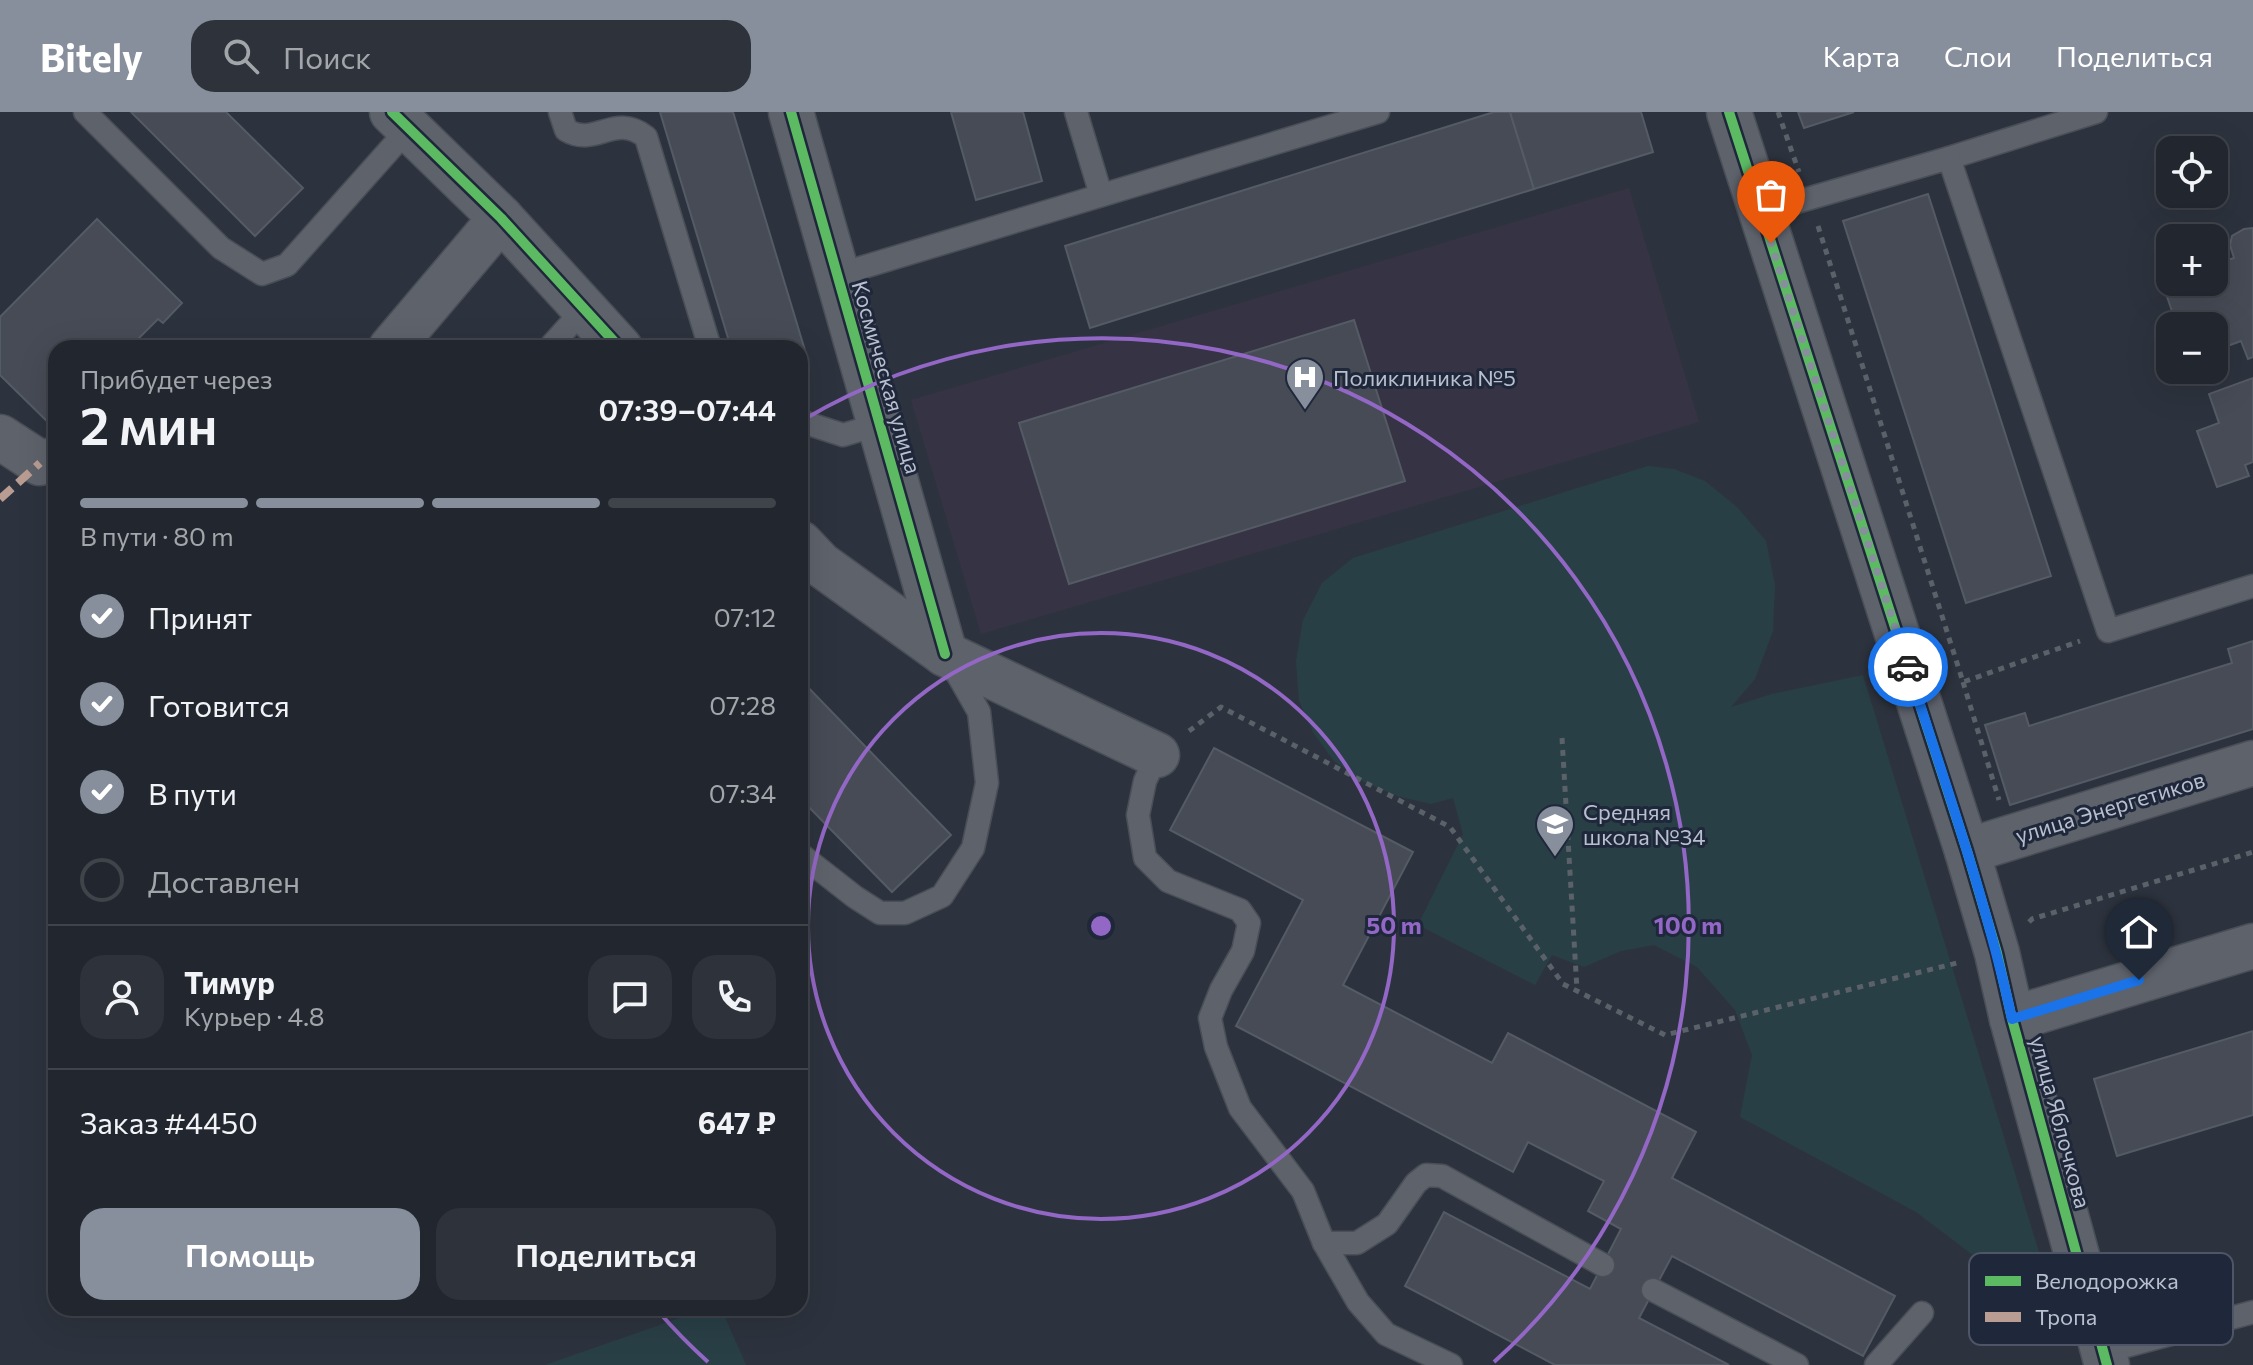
<!DOCTYPE html>
<html lang="ru">
<head>
<meta charset="utf-8">
<style>
	body { margin:0; font-family:Commissioner,sans-serif; background:#2e323a; color:#f1f3f6; height:100vh; display:flex; flex-direction:column; font-size:30px; white-space:nowrap }
	* { box-sizing:border-box; margin:0 }
	p { font-size:26px; color:#a2a5aa }
	.icon { flex:none; width:44px; height:44px; fill:none; stroke:currentColor; stroke-width:2; stroke-linecap:round; stroke-linejoin:round }
	.map { position:relative; flex:1; overflow:hidden }
	.details { position:absolute; left:48px; top:228px; width:760px; height:976px; display:flex; flex-direction:column; background:#22262e; border-radius:24px; box-shadow:0 8px 32px #0002,0 0 0 2px #3f434a }
	.details>* { flex:none }
	.fabs { position:absolute; left:2156px; top:24px; display:grid; gap:16px }
	.fabs a { display:grid; place-items:center; width:72px; height:72px; border-radius:16px; background:#22262e; box-shadow:0 8px 32px #0002,0 0 0 2px #3f434a; font-size:40px }
	.pin { position:absolute; display:grid; place-items:center; width:68px; height:68px; color:#fff; margin:-82px -34px; border-radius:50% 50% 50% 0; rotate:-45deg; box-shadow:0 0 8px #0007 }
	.pin .icon { rotate:45deg }
	.courier { position:absolute; display:grid; place-items:center; width:80px; height:80px; margin:-40px; border:6px solid #1a73e8; border-radius:50%; background:#fff; color:#222; box-shadow:0 2px 10px #0007 }
	.summary em { font-style:normal; font-weight:600 }
	.summary div { display:flex; flex-direction:column-reverse }
	.summary { display:flex; align-items:center; justify-content:space-between; height:136px; padding:0 32px }
	h1 { font-size:52px; font-weight:600; line-height:60px }
	.bar { display:grid; grid-template-columns:repeat(4,1fr); gap:12px 8px; align-content:center; height:96px; padding:0 32px }
	.bar i { height:10px; border-radius:6px; background:#3f434a }
	.bar .current { background:#878e9c }
	.bar p { grid-column:span 4 }
	.line { display:flex; align-items:center; gap:20px; padding:0 32px; border-top:2px solid #3f434a }
	.line div { flex:1 }
	.round { display:grid; place-items:center; flex:none; width:84px; height:84px; border-radius:24px; background:#2e323a }
	ol { padding:0 32px; list-style:none }
	li { display:flex; align-items:center; gap:24px; height:88px }
	li p { margin-inline-start:auto }
	li .icon { padding:8px; border-radius:50%; background:#878e9c; color:#fff; stroke-width:4 }
	li:last-child { color:#a2a5aa }
	li i { width:44px; height:44px; border:4px solid #3f434a; border-radius:50% }
	.primary-button { display:flex; gap:16px; margin-top:auto; padding:16px 32px }
	.primary-button a { flex:1; height:92px; border-radius:24px; background:#878e9c; color:#fff; font-size:32px; font-weight:600; line-height:92px; text-align:center }
	.primary-button a+a { background:#2e323a; color:#f1f3f6 }
	header { display:flex; align-items:center; gap:48px; box-sizing:border-box; height:112px; padding:0 40px; background:#878e9c; color:#fff }
	header strong { font-size:38px }
	nav { display:flex; gap:44px; margin-inline-start:auto; font-size:28px }
	.search { width:560px; height:72px; background:#2e323a; display:flex; align-items:center; gap:20px; box-sizing:border-box; padding:0 28px; border-radius:24px; color:#a2a5aa; font-size:30px }
	.map>svg:first-child { display:block }
	.medical { fill:#363345 }
	.green { fill:#293f46 }
	.building { fill:#464b55; stroke:#555b65; stroke-width:2 }
	.lines { fill:none; stroke-linecap:round; stroke-linejoin:round }
	.service-casing { stroke:#4a4e56; stroke-width:25 }
	.minor-casing { stroke:#4a4e56; stroke-width:47 }
	.path { stroke:#5b6168; stroke-width:5; stroke-dasharray:6 6; stroke-linecap:butt }
	.service { stroke:#5e626b; stroke-width:22 }
	.minor { stroke:#5e626b; stroke-width:44 }
	.quiet { stroke:#b99d93; stroke-width:8; stroke-dasharray:16 8; stroke-linecap:butt }
	.cycleway-casing { stroke:#1f283b; stroke-width:15 }
	.cycleway { stroke:#5cba63; stroke-width:10 }
	.done { stroke:#878e9c; stroke-width:8; stroke-dasharray:0 14.4 }
	.route { stroke:#1a73e8; stroke-width:10 }
	.ring { fill:none; stroke:#9367c5; stroke-width:4 }
	.labels { text-anchor:middle; dominant-baseline:central; stroke-width:6; stroke-linejoin:round; paint-order:stroke }
	.street-label { font-size:22px; fill:#b8bfce; stroke:#1f283b }
	.poi-label { font-size:22px; fill:#b8bfce; stroke:#1f283b; text-anchor:start }
	.key { fill:#1f283b; stroke:#4d5567; stroke-width:2 }
	.key-label { font-size:22px; fill:#b8bfce }
	.centre { fill:#9367c5; stroke:#1f283b; stroke-width:4 }
	.ring-label { font-size:24px; text-anchor:middle; font-weight:bold; fill:#9367c5; stroke:#1f283b; stroke-width:6; stroke-linejoin:round; paint-order:stroke }
</style>
</head>
<body>
<header>
<strong>Bitely</strong>
<div class="search"><svg class="icon" aria-label="search" viewBox="0 0 24 24"><circle cx="10" cy="10" r="6"/><path d="M15 15l6 6"/></svg>Поиск</div>
<nav><a>Карта</a><a>Слои</a><a>Поделиться</a></nav>
</header>
<div class="map">
<svg width="2253" height="1253" viewBox="0 0 2253 1253">
	<rect width="100%" height="100%" fill="#2d333e"/>
	<path class="medical" d="M1629,76l70,234 -718,212 -70,-234z"/>
	<g class="green">
		<path d="M1648,354l26,3 31,12 32,26 29,34 9,44 -2,46 -18,48 -24,28 41,-13 91,-19 197,646 -144,-109 -176,-95 12,-62 -17,-45 -38,-43 -43,-22 -33,6 -37,16 -32,-12 -17,30 -117,-60 45,-91 -10,-36 -22,6 -34,-8 -33,-14 -30,-21 -20,-27 -15,-33 -3,-40 7,-41 19,-37 31,-25z"/>
		<path d="M708,1196h13l25,57h-201z"/>
	</g>
	<g class="building">
		<path d="M131,0h95l77,76 -48,48z"/>
		<path d="M660,0h73l74,245 -7,2v-11h-69z"/>
		<path d="M951,0h72l19,69 -66,19z"/>
		<path d="M1494,0h16l24,77 -444,139 -25,-82z"/>
		<path d="M1510,0h131l12,40 -119,37z"/>
		<path d="M1798,0h56l-50,16z"/>
		<path d="M1928,82l123,382 -85,27 -123,-382z"/>
		<path d="M97,107l85,84 -19,20 -5,-4 -29,29h-73v82l-56,-55v-58z"/>
		<path d="M2253,116v129l-5,2 -7,-18 -16,6 -6,-17 -5,2v-6h-13l-3,-8 -21,8 -15,-44 8,-2v2h44v-18l20,-6 -4,-13 2,-9 12,-7z"/>
		<path d="M1354,208l51,161 -336,103 -50,-161z"/>
		<path d="M2253,266v84l-8,3 4,11 -32,11 -20,-56 22,-8 -10,-29z"/>
		<path d="M2253,529v88l-243,76 -25,-80 40,-12 4,13 203,-63 -4,-14z"/>
		<path d="M800,567l151,156 -59,57 -92,-94z"/>
		<path d="M1214,636l199,104 -70,133 149,78 16,-30 188,99 -24,46 223,118 -32,60 -191,-100 -33,62 90,47h-174l-150,-79 39,-74 146,77 31,-60 -33,-18 16,-30 -76,-39 -15,30 -277,-146 67,-126 -133,-70z"/>
		<path d="M2253,919v84l-136,41 -23,-77z"/>
	</g>
	<g class="lines">
		<defs>
			<g id="service">
				<path d="M85,0l136,136 41,26 25,-9 122,-137"/>
				<path d="M560,0l6,18c30,18 48,-18 80,7l64,211"/>
				<path d="M1076,0l25,83"/>
				<path d="M1949,46l147,-46"/>
				<path d="M1762,100l187,-54 159,473 145,-45"/>
				<path d="M837,163l541,-163"/>
				<path d="M549,236l35,-39"/>
				<path d="M800,309l43,14 37,-11"/>
				<path d="M1157,643l-12,26 -7,34 7,43 23,23 72,29 9,13 -6,28 -22,39 -11,28 6,29 24,61 63,83 21,52 34,59 28,32 65,31"/>
				<path d="M800,742l55,43 25,16h25l37,-17 31,-48 14,-65 -8,-71 -29,-51"/>
				<path d="M1324,1131h33l30,-19 29,-41 10,-8 16,1 161,89"/>
				<path d="M1653,1178l144,75"/>
				<path d="M2104,1240l149,-40"/>
				<path d="M1876,1253l46,-52"/>
			</g>
			<g id="minor">
				<path d="M392,0l109,106 119,130"/>
				<path d="M791,0l154,542"/>
				<path d="M1729,0l238,739 30,102 15,66 95,346"/>
				<path d="M391,236l110,-130"/>
				<path d="M0,325l40,26 16,-4"/>
				<path d="M800,431l20,21 125,90 212,101"/>
				<path d="M1967,739l286,-88"/>
				<path d="M2012,907l241,-73"/>
			</g>
		</defs>
		<use href="#service" class="service-casing"/>
		<use href="#minor" class="minor-casing"/>
		<g class="path">
			<path d="M1778,0l21,60"/>
			<path d="M1818,114l145,456 117,-41"/>
			<path d="M1963,570l36,118"/>
			<path d="M1189,619l32,-24 229,120 113,157 102,51 292,-72"/>
			<path d="M1562,626l15,252"/>
			<path d="M2029,810l3,-3 221,-67"/>
			<path d="M2127,1156l14,44"/>
		</g>
		<use href="#service" class="service"/>
		<use href="#minor" class="minor"/>
		<path class="quiet" d="M0,387l40,-36"/>
		<defs>
			<g id="cycleway">
				<path d="M392,0l109,106 119,130"/>
				<path d="M791,0l154,542"/>
				<path d="M1729,0l238,739 30,102 15,66 95,346"/>
			</g>
		</defs>
		<use href="#cycleway" class="cycleway-casing"/>
		<use href="#cycleway" class="cycleway"/>
	</g>
	<g class="lines">
		<path class="done" d="M1771,131l137,424"/>
		<path class="route" d="M1908,555c37,117 78,232 104,352l127,-39"/>
	</g>
	<g class="ring">
		<circle cx="1101" cy="814" r="293"/>
		<path d="M708 1250A587 587 0 0 1 658 1199M803 308A587 587 0 0 1 1494 1250"/>
	</g>
	<defs>
		<symbol id="hospital-pin" viewBox="-11 -11 22 30"><path d="M0 17L-7.5 6A9.5 9.5 0 1 1 7.5 6Z" fill="#878e9c" stroke="#1f283b"/><path d="M-5-5h3v3.5h4V-5h3V5h-3V1.5h-4V5h-3Z" fill="#fff"/></symbol>
		<symbol id="school-pin" viewBox="-11 -11 22 30"><path d="M0 17L-7.5 6A9.5 9.5 0 1 1 7.5 6Z" fill="#878e9c" stroke="#1f283b"/><path d="M0-5L7-2L0 1L-7-2ZM-4 1L0 2.5L4 1V4Q0 6-4 4Z" fill="#fff"/></symbol>
	</defs>
	<g fill-rule="evenodd">
		<use href="#hospital-pin" x="1283" y="243" width="44" height="60"/>
		<use href="#school-pin" x="1533" y="690" width="44" height="60"/>
	</g>
	<g class="labels">
		<g class="street-label">
			<text transform="translate(887 265) rotate(74)">Космическая улица</text>
			<text transform="translate(2110 695) rotate(-17)">улица Энергетиков</text>
			<text transform="translate(2061 1010) rotate(75)">улица Яблочкова</text>
		</g>
		<g class="poi-label">
			<text x="1333" y="265">Поликлиника №5</text>
			<text x="1583" y="699">Средняя<tspan x="1583" dy="25">школа №34</tspan></text>
		</g>
	</g>
	<rect x="1969" y="1141" width="264" height="92" rx="12" class="key"/>
	<rect x="1985" y="1164" width="36" height="10" fill="#5cba63"/>
	<rect x="1985" y="1200" width="36" height="10" fill="#b99d93"/>
	<g class="key-label">
		<text x="2035" y="1177">Велодорожка</text>
		<text x="2035" y="1213">Тропа</text>
	</g>
	<circle cx="1101" cy="814" r="12" class="centre"/>
	<g class="ring-label">
		<text x="1394" y="822">50 m</text>
		<text x="1688" y="822">100 m</text>
	</g>
</svg>
<div class="fabs">
<a><svg class="icon" aria-label="locate" viewBox="0 0 24 24"><circle cx="12" cy="12" r="6"/><path d="M12 2v4M12 18v4M2 12h4M18 12h4"/></svg></a>
<a>+</a>
<a>−</a>
</div>
<div class="pin" style="left:1771px;top:131px;background:#ea580c"><svg class="icon" aria-label="bag" viewBox="0 0 24 24"><path d="M5 8h14l-1 12H6zM9 8a3 3 0 0 1 6 0"/></svg></div>
<div class="pin" style="left:2139px;top:868px;background:#1f2937"><svg class="icon" aria-label="home" viewBox="0 0 24 24"><path d="M3 11l9-7 9 7M6 9v11h12V9"/></svg></div>
<div class="courier" style="left:1908px;top:555px"><svg class="icon" aria-label="car" viewBox="0 0 24 24"><path d="M5 17H2v-5l4-1 3-4h7l3 4 3 1v5h-3M9 17h6M6 11h13"/><circle cx="7" cy="17" r="2"/><circle cx="17" cy="17" r="2"/></svg></div>
<section class="details">
<div class="summary"><div><h1>2 мин</h1><p>Прибудет через</p></div><em>07:39–07:44</em></div>
<div class="bar"><i class="current"></i><i class="current"></i><i class="current"></i><i></i><p>В пути · 80 m</p></div>
<ol>
<li><svg class="icon" aria-label="check" viewBox="0 0 24 24"><path d="M5 12l5 5 9-10"/></svg>Принят<p>07:12</p></li>
<li><svg class="icon" aria-label="check" viewBox="0 0 24 24"><path d="M5 12l5 5 9-10"/></svg>Готовится<p>07:28</p></li>
<li><svg class="icon" aria-label="check" viewBox="0 0 24 24"><path d="M5 12l5 5 9-10"/></svg>В пути<p>07:34</p></li>
<li><i></i>Доставлен</li>
</ol>
<div class="line" style="height:144px"><a class="round"><svg class="icon" aria-label="person" viewBox="0 0 24 24"><circle cx="12" cy="8" r="4"/><path d="M4 21q1-7 8-7t8 7"/></svg></a><div><b>Тимур</b><p>Курьер · 4.8</p></div><a class="round"><svg class="icon" aria-label="chat" viewBox="0 0 24 24"><path d="M4 5h16v11H9l-5 4z"/></svg></a><a class="round"><svg class="icon" aria-label="phone" viewBox="0 0 24 24"><path d="M5 4h4l2 5-3 2q2 4 5 5l2-3 5 2v4C11 20 4 13 5 4z"/></svg></a></div>
<div class="line" style="height:104px"><div>Заказ #4450</div><b>647 ₽</b></div>
<div class="primary-button"><a>Помощь</a><a>Поделиться</a></div>
</section>
</div>
</body>
</html>
